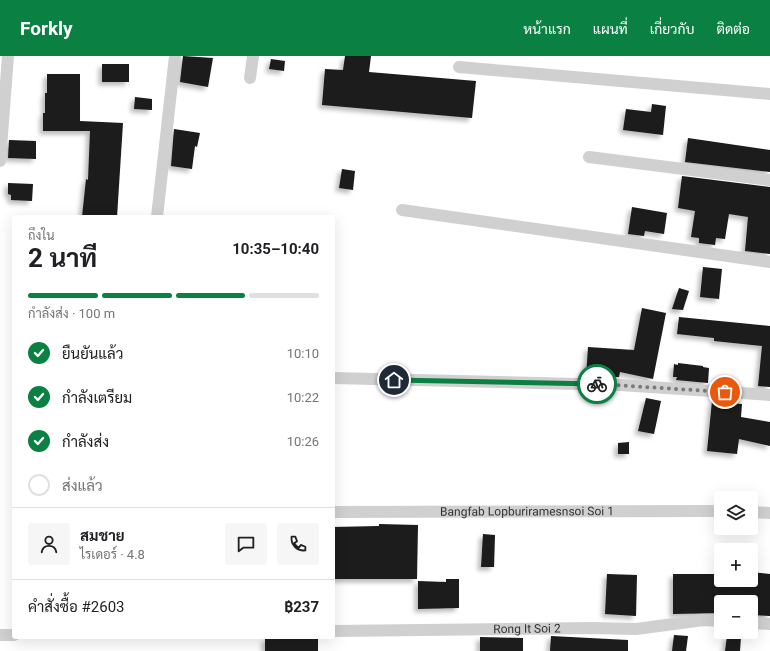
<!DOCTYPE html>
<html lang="th">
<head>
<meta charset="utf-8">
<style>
	body { margin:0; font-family:Roboto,Sarabun,sans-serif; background:#f6f6f6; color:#202124; height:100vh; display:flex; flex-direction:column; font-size:15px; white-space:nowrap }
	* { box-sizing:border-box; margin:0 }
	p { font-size:13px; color:#757577 }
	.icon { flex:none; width:22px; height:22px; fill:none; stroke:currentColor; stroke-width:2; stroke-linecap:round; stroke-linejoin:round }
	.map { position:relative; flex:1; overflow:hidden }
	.drawer { position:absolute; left:12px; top:159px; width:323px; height:424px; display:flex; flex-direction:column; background:#fff; border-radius:4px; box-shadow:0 4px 16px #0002 }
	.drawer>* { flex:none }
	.tools { position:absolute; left:714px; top:435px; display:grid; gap:8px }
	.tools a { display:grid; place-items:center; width:44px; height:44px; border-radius:4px; background:#fff; box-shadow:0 4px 16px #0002; font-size:20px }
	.pin { position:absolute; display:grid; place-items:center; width:34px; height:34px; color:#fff; margin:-17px; border:2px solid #fff; border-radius:50%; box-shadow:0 1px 4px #0007 }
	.courier { position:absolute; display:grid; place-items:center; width:40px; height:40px; margin:-20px; border:3px solid #0b8043; border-radius:50%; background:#fff; color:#222; box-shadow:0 1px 5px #0007 }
	.headline em { font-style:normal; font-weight:700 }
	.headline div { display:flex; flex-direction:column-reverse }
	.headline { display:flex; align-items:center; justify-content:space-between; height:68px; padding:0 16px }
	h1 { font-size:26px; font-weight:700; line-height:30px }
	.bar { display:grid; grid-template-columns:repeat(4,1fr); gap:6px 4px; align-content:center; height:48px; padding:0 16px }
	.bar i { height:5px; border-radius:3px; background:#e0e0e0 }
	.bar .selected { background:#0b8043 }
	.bar p { grid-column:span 4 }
	.line { display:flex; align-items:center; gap:10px; padding:0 16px; border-top:1px solid #e0e0e0 }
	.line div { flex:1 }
	.round { display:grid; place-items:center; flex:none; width:42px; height:42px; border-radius:4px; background:#f6f6f6 }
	ol { padding:0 16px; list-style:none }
	li { display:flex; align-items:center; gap:12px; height:44px }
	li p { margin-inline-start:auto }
	li .icon { padding:4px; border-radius:50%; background:#0b8043; color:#fff; stroke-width:4 }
	li:last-child { color:#757577 }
	li i { width:22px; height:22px; border:2px solid #e0e0e0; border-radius:50% }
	header { display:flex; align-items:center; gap:24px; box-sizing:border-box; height:56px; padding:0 20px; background:#0b8043; color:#fff }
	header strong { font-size:19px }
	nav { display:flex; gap:22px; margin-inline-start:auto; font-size:14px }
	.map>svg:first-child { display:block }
	.building { fill:#1a1a1a; filter:url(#shadow) }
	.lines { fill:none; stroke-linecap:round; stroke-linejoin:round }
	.street { stroke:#d0d0d0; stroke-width:12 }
	.done { stroke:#7a7a7a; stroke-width:4; stroke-dasharray:0 7.2 }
	.route { stroke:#0b8043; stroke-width:5 }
	.labels { text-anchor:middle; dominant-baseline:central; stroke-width:4; stroke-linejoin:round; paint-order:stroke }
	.street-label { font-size:12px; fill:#333; stroke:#fff }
</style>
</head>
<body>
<header>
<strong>Forkly</strong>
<nav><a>หน้าแรก</a><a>แผนที่</a><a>เกี่ยวกับ</a><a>ติดต่อ</a></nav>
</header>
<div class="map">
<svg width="770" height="595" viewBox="0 0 770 595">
	<defs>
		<filter id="shadow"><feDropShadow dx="-3.5" dy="3.5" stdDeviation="2" flood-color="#0004"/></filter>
	</defs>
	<rect width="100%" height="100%" fill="#fff"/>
	<g class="building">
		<path d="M183,0l30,2 -5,29 -28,-5z"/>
		<path d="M345,0h26l-2,16 107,9 -4,37 -150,-13 3,-36 18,1z"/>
		<path d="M271,3l14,2 -1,10 -15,-2z"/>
		<rect x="102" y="8" width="27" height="18"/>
		<path d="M47,18h33v47l43,2 -6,94h-35l4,-38 2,1 2,-49h-47v-18h2v-20h2z"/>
		<path d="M135,41l17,2v11l-18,-1z"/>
		<path d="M652,48l14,2 -3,29 -40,-5 3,-21 25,3z"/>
		<path d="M174,73l26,4 -3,14 -2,-1 -3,23 -21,-3z"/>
		<path d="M688,82l82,12v22l-85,-10z"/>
		<path d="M9,84l27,1v18l-28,-1z"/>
		<path d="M342,113l13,2 -2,19 -14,-2z"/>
		<path d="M682,120l88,11v67l-25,-3 3,-34 -19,-3 -4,25 -9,-1 -1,7 -16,-2v-5l-8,-1 4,-26 -17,-3z"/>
		<path d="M8,127l25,1 -1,17 -21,-1v-5l-3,-1z"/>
		<path d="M632,151l35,6 -3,21 -19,-3 -1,5 -16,-2z"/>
		<path d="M703,211l19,2 -3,30 -19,-2z"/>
		<path d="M679,232l10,3 -6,19 -11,-1z"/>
		<path d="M642,252l24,5 -13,66 -33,-7 -1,5h-33l2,-30 46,3z"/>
		<path d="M679,261l91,9v61l-12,-1 4,-40 -48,-5v-3l-37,-4z"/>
		<path d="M678,307l25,3v1l6,1 -1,15 -32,-3 1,-3h-4l1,-13 4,1z"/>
		<path d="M646,342l15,3 -7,33 -16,-3z"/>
		<path d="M712,345l30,3 -1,13 29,5v24l-31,-7 -2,15 -30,-3z"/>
		<path d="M629,386v12h-11v-11z"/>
		<path d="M379,468l39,1 -1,54h-84v-52l46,-1z"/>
		<path d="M483,478l12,1 -1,32h-13z"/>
		<path d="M751,516l19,2v42l-18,-1 1,-13h-32v11l-48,1v-40h48v6h30z"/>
		<path d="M607,518l30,1 -1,41 -31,-2z"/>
		<path d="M446,523h13v29l-41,1v-28l28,1z"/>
		<path d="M674,579l14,1 -2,15h-14z"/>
		<path d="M551,580l77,4v11h-78z"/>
		<path d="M727,580l14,1 -1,14h-15z"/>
		<path d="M480,581l43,1v13h-43z"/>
		<path d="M265,582l53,1v12h-53z"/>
	</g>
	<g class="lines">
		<g class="street">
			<path d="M459,11l311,27"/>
			<path d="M250,22l3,-22"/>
			<path d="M589,101l181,23"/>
			<path d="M0,105l8,-105"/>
			<path d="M402,154l368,52"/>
			<path d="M157,161l18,-161"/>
			<path d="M333,322l287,7 150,10"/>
			<path id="s1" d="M333,456l388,-1"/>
			<path d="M751,456l19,1"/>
			<path d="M751,567l19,1"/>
			<path id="s2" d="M333,575l259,-3 44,1 68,-9 17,1"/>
			<path d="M0,579h14"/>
		</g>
	</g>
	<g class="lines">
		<path class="done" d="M597,328l128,8"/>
		<path class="route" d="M394,324l203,4"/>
	</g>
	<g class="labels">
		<g class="street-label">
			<text stroke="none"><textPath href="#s1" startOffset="194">Bangfab Lopburiramesnsoi Soi 1</textPath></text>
			<text stroke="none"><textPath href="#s2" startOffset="194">Rong It Soi 2</textPath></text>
		</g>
	</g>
</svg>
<div class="tools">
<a><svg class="icon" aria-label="layers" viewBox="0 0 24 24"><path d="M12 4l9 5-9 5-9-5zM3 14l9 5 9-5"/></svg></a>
<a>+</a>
<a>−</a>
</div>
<div class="pin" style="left:725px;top:336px;background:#ea580c"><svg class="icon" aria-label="bag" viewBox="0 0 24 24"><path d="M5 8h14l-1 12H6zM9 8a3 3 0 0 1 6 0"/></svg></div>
<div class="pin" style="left:394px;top:324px;background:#1f2937"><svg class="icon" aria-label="home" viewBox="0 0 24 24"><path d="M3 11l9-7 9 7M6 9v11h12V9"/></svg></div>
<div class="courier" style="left:597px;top:328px"><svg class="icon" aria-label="bike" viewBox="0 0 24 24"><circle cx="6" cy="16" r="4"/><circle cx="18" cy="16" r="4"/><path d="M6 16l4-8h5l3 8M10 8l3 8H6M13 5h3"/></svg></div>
<section class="drawer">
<div class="headline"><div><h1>2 นาที</h1><p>ถึงใน</p></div><em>10:35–10:40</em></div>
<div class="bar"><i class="selected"></i><i class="selected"></i><i class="selected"></i><i></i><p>กำลังส่ง · 100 m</p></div>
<ol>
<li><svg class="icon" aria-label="check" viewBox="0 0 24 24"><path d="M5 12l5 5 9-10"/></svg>ยืนยันแล้ว<p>10:10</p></li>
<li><svg class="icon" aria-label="check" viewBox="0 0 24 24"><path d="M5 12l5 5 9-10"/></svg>กำลังเตรียม<p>10:22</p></li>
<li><svg class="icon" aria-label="check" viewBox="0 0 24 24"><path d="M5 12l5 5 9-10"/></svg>กำลังส่ง<p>10:26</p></li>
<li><i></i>ส่งแล้ว</li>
</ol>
<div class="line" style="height:72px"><a class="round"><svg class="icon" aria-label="person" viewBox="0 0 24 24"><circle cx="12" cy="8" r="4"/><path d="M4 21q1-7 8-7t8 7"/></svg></a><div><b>สมชาย</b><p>ไรเดอร์ · 4.8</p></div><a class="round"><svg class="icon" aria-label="chat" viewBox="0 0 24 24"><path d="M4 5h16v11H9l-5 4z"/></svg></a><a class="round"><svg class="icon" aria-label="phone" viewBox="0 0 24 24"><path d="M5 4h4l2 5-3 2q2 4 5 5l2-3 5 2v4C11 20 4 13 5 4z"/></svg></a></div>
<div class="line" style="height:52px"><div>คำสั่งซื้อ #2603</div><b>฿237</b></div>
</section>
</div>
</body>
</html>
